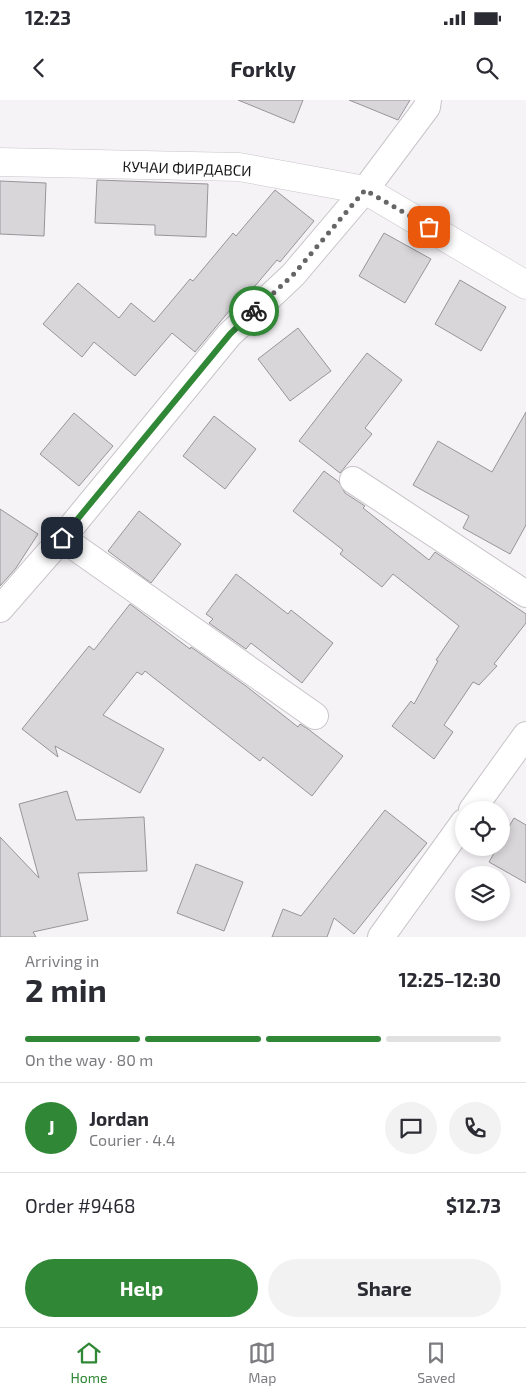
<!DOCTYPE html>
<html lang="en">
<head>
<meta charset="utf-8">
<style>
	body { margin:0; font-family:"Exo 2",sans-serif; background:#f2f2f3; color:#2b2b33; height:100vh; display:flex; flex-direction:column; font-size:19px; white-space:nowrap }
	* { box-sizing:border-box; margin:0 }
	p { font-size:16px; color:#7c7c81 }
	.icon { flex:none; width:28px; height:28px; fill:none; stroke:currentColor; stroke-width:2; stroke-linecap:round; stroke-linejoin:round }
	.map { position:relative; height:837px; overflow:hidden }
	.side { display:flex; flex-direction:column; background:#fff; flex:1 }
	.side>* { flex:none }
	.tools { position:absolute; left:455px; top:701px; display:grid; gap:10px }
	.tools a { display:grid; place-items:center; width:55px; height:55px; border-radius:50%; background:#fff; box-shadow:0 2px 8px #0003; font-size:25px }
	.pin { position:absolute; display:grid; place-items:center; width:42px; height:42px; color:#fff; margin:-21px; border-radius:10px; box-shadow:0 2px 8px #0006 }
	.courier { position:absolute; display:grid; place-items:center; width:50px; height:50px; margin:-25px; border:4px solid #308736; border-radius:50%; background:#fff; color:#222; box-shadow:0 1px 6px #0007 }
	.summary em { font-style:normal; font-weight:700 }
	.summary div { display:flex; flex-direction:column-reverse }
	.summary { display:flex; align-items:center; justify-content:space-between; height:85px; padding:0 25px }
	h1 { font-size:32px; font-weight:700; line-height:38px }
	.bar { display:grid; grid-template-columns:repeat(4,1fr); gap:8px 5px; align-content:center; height:60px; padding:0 25px }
	.bar i { height:6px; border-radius:4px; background:#e1e1e2 }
	.bar .current { background:#308736 }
	.bar p { grid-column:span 4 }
	.line { display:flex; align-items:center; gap:12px; padding:0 25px; border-top:1px solid #e1e1e2 }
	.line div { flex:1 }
	.round { display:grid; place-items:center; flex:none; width:52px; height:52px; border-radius:26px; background:#f2f2f3 }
	.cta { display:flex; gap:10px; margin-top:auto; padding:10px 25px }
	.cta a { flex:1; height:58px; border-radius:30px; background:#308736; color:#fff; font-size:20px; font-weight:700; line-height:58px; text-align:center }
	.cta a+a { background:#f2f2f3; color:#2b2b33 }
	.status { display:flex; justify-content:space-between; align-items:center; height:35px; padding:0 25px; background:#fff; direction:ltr }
	.status svg { height:14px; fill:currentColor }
	header { display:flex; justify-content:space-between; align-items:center; height:65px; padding:0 25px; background:#fff; font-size:22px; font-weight:700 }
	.tabs { display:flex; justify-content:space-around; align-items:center; height:70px; border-top:1px solid #e1e1e2; background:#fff; font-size:14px; color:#7c7c81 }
	.tabs a { display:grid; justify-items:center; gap:2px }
	.tabs .current { color:#308736 }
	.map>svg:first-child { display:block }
	.building { fill:#d9d6da; stroke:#989599 }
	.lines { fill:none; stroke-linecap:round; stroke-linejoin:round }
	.minor-casing { stroke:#c8c5c9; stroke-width:28 }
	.tertiary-casing { stroke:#c8c5c9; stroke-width:29 }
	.minor { stroke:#fff; stroke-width:26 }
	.tertiary { stroke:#fff; stroke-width:28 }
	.done { stroke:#676567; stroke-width:5; stroke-dasharray:0 9 }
	.route { stroke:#308736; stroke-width:6 }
	.labels { text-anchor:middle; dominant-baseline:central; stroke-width:4.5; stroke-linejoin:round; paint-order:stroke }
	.street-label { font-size:15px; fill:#1a191a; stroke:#fff }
</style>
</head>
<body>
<div class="status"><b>12:23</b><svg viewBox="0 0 49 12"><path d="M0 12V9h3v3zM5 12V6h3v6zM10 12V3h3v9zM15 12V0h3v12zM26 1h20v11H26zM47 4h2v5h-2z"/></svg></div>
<header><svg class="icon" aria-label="back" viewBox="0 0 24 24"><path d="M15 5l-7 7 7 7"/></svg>Forkly<svg class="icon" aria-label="search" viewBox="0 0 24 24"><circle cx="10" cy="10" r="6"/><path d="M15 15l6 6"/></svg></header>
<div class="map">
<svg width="526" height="837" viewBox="0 0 526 837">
	<rect width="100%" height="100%" fill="#f6f3f7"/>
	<g class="building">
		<path d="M238,0h65l-9,23z"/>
		<path d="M349,0h61l-12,20z"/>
		<path d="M97,80l111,4 -2,53 -51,-2v-10l-60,-2z"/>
		<path d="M0,81l46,2 -2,53 -44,-2z"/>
		<path d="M275,90l39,31 -34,41 -3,-2 -39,46 -3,-2 -40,48 -23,-19 -37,43 -41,-34 -12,15 -39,-33 35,-41 41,35 12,-15 23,19 36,-43 3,2 40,-48 3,3z"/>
		<path d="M384,133l47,26 -26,44 -46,-27z"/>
		<path d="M460,180l46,27 -25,44 -46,-27z"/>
		<path d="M298,228l33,43 -41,30 -32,-42z"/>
		<path d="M367,253l35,27 -37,48 7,6 -32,39 -41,-32z"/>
		<path d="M526,312v113l-16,29 -47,-26 6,-12 -56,-31 25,-44 54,31z"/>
		<path d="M74,313l39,33 -34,40 -39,-32z"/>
		<path d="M214,316l42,33 -31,40 -42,-33z"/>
		<path d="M324,371l15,11 6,11 20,13 -2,2 66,52 6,-8 91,62v9l-32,41 3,2 -18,19 -6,-3 -29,43 9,7 -19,27 -42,-33 19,-25 3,3 24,-43 -2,-1 23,-34 -66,-52 -11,13 -42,-33 3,-4 -50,-39z"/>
		<path d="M0,409l38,25 -22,34 -16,18z"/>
		<path d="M139,411l42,33 -30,39 -43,-32z"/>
		<path d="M236,474l52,40 3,-4 42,33 -31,40 -51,-40 -5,6 -37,-26 4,-4 -7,-5z"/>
		<path d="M130,504l60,45 1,-2 55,39 52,41 2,-3 8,5 35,27 -31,40 -49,-39 -3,4 -115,-90 -3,4 -5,-3 -34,43 61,34 -24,44 -85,-47 3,11 -36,-28 67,-83 5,4z"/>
		<path d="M67,691l9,29 68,-3 3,54 -69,2 10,47 -55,12 3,5h-36v-100l39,41 -20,-74z"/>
		<path d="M385,710l42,33 -73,91 -20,-16 -7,19h-55l11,-28 18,7z"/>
		<path d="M514,718l12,7v58l-37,-21 8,-14h4v-8z"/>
		<path d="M196,764l47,18 -19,49 -47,-18z"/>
	</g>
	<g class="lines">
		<defs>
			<g id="minor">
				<path d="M353,380l173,114"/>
				<path d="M62,438l253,178"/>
				<path d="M0,509l62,-71 167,-203 64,-60 72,-85 62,-83 1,-7"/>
				<path d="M472,710l54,-75"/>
				<path d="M381,837l83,-115"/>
			</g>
			<path id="tertiary" d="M0,62l239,5 126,23 161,95"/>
		</defs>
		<use href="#minor" class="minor-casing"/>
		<use href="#tertiary" class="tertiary-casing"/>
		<use href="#minor" class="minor"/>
		<use href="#tertiary" class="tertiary"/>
	</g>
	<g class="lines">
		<path class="done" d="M254,211l39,-36 72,-85 64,37"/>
		<path class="route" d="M62,438l168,-204 24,-23"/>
	</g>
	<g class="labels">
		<g class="street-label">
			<text transform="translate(187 68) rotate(2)">КУЧАИ ФИРДАВСИ</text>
		</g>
	</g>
</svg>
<div class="tools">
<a><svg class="icon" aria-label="locate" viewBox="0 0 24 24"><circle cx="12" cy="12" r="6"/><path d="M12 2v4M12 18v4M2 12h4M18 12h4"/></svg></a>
<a><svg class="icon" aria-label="layers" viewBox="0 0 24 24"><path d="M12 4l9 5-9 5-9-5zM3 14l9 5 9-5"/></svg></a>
</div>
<div class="pin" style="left:429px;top:127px;background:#ea580c"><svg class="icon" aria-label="bag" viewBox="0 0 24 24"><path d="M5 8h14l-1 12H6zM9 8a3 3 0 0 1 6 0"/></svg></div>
<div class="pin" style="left:62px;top:438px;background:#1f2937"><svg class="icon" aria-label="home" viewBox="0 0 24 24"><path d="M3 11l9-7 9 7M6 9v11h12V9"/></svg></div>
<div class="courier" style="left:254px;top:211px"><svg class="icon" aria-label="bike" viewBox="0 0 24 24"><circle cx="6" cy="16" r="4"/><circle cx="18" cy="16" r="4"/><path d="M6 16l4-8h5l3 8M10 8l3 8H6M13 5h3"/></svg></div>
</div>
<section class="side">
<div class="summary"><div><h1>2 min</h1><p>Arriving in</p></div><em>12:25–12:30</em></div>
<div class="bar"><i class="current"></i><i class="current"></i><i class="current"></i><i></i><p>On the way · 80 m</p></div>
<div class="line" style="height:90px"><b class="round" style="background:#308736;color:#fff">J</b><div><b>Jordan</b><p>Courier · 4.4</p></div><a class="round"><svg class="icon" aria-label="chat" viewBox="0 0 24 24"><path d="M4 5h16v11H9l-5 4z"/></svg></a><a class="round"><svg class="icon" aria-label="phone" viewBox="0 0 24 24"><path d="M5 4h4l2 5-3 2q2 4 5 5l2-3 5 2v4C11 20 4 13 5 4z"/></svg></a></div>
<div class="line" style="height:65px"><div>Order #9468</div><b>$12.73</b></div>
<div class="cta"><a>Help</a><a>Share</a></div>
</section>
<nav class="tabs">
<a class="current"><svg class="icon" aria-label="home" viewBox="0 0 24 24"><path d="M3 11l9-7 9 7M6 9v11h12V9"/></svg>Home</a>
<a><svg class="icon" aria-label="map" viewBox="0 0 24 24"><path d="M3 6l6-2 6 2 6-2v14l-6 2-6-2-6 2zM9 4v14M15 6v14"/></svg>Map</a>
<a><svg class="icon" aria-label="saved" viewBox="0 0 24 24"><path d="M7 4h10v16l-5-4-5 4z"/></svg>Saved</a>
</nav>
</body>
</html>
